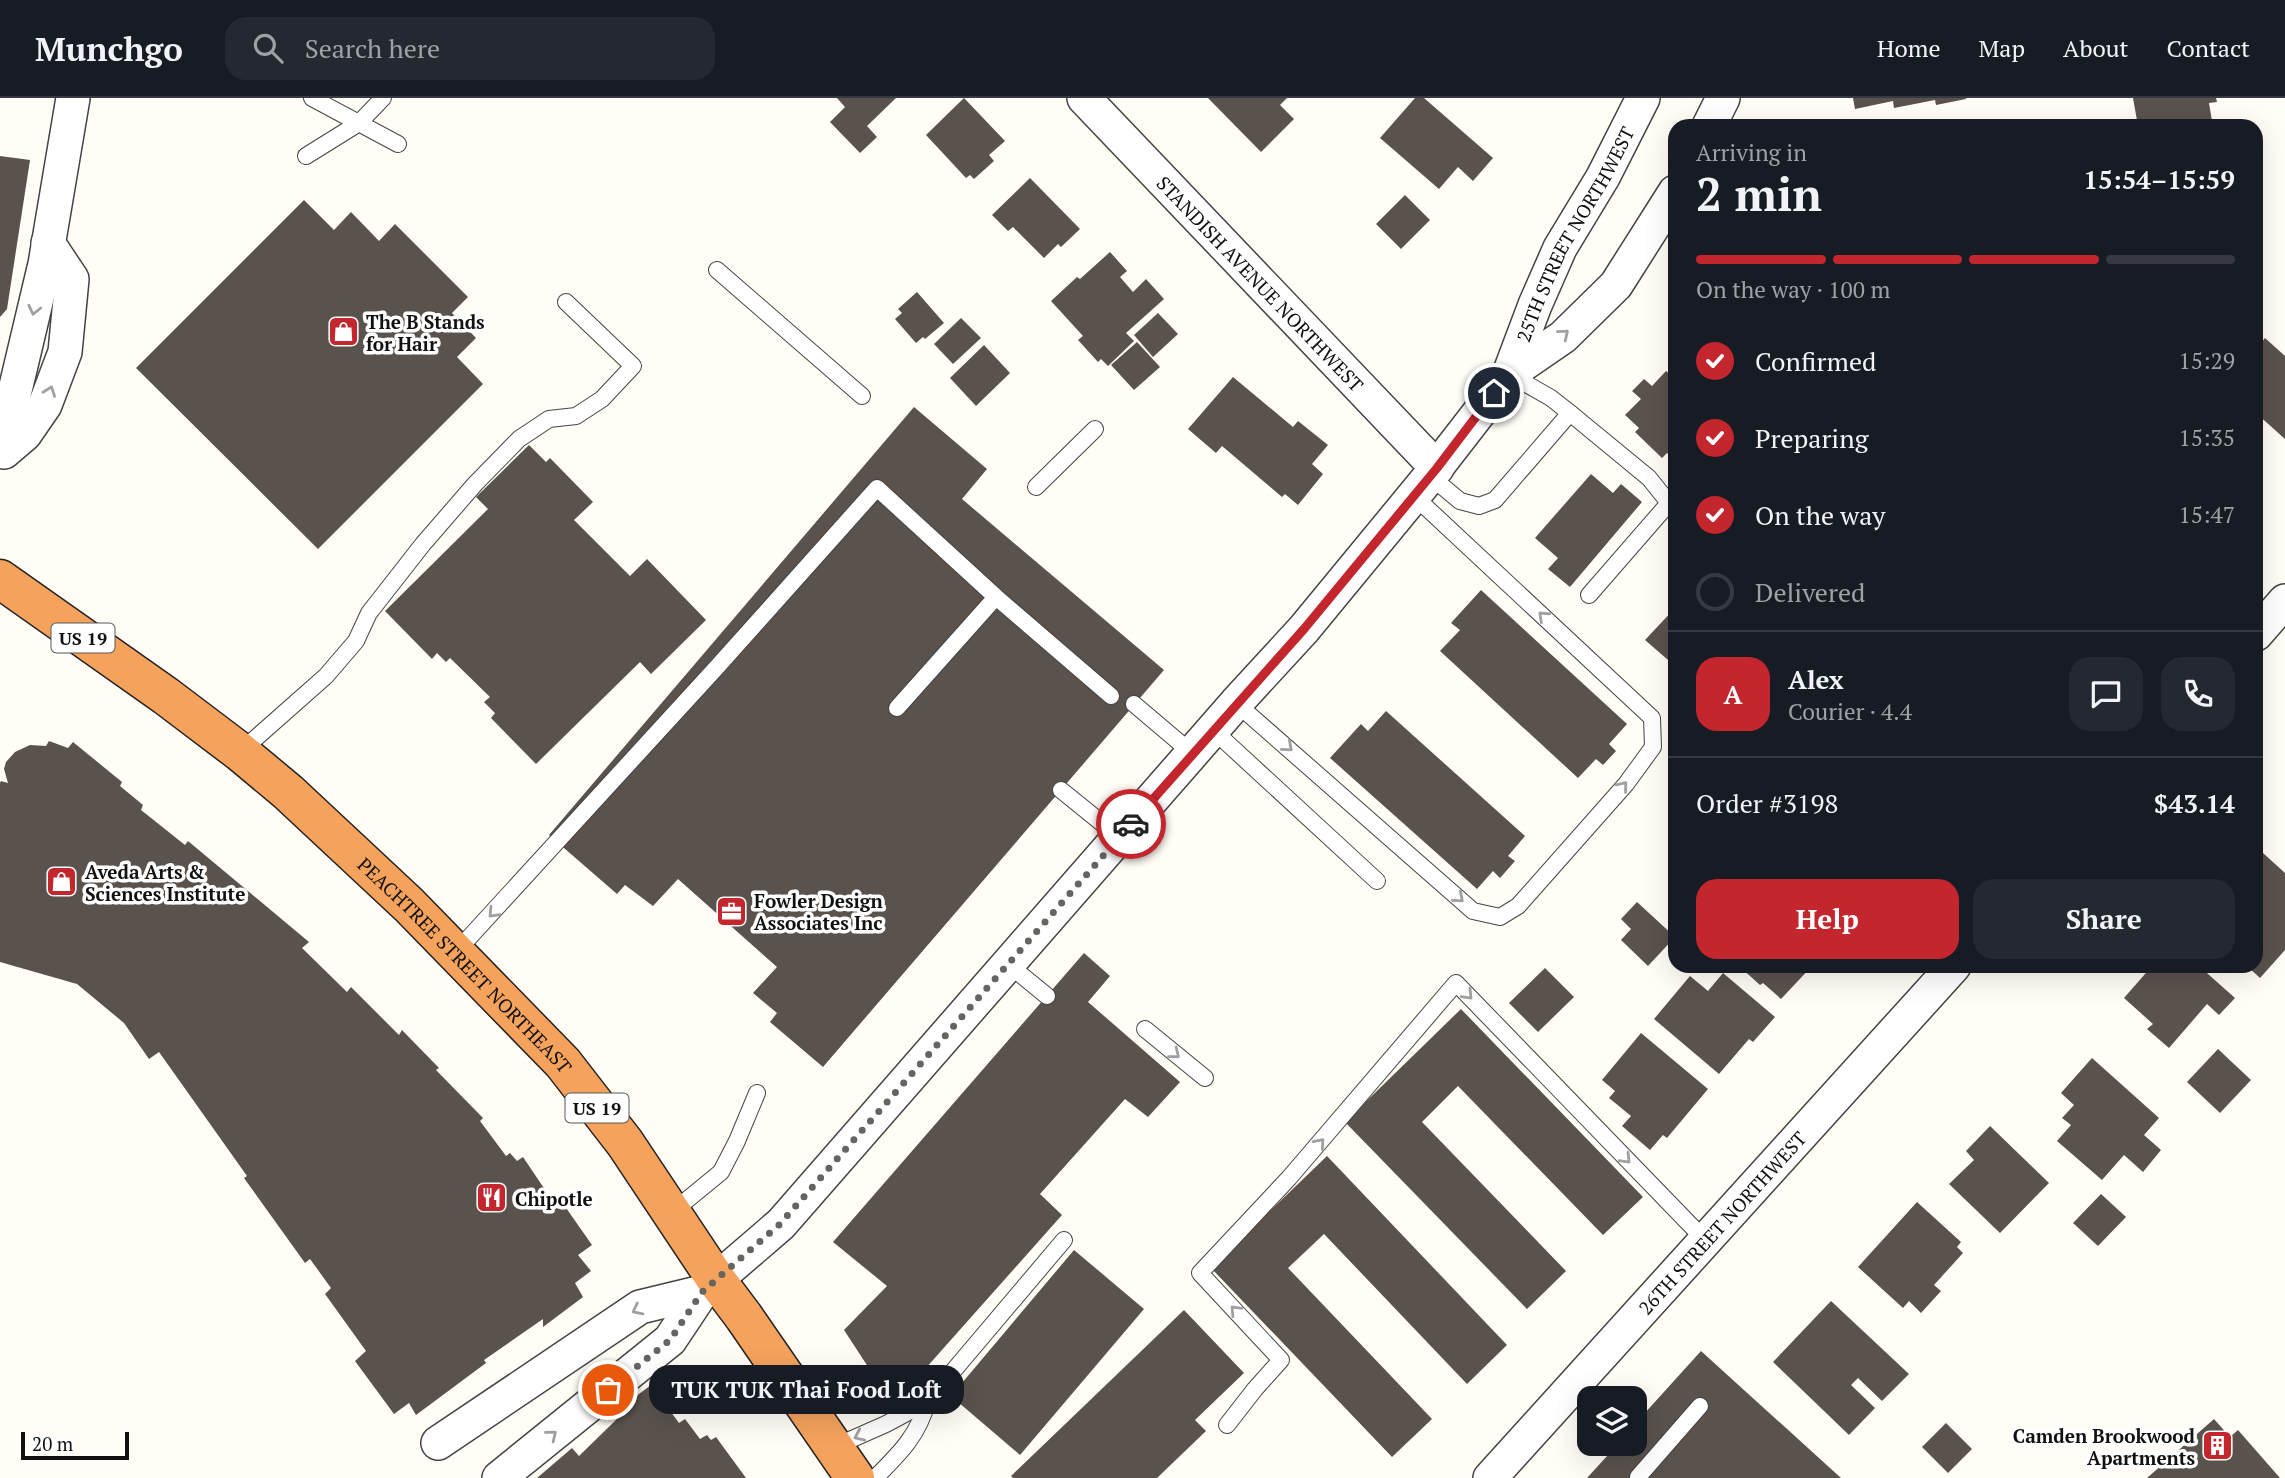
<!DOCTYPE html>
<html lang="en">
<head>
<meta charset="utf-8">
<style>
	body { margin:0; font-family:"PT Serif",serif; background:#242831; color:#f1f3f6; height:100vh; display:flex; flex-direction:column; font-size:26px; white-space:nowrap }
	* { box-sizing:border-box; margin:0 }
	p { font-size:23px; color:#9ea1a6 }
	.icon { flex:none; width:38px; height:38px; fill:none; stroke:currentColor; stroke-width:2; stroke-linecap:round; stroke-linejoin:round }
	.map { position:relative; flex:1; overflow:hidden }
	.panel { position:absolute; left:1668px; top:21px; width:595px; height:854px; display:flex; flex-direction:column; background:#171b24; border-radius:21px; box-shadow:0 7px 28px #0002 }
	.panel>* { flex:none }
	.tools { position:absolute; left:1577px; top:1288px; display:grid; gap:14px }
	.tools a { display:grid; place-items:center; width:70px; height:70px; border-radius:14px; background:#171b24; box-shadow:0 7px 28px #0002; font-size:35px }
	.scale { position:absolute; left:21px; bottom:18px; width:108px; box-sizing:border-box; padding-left:7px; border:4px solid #111; border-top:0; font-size:19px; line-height:24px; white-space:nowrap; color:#111; -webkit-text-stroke:5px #fff; paint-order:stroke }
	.pin { position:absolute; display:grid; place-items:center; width:60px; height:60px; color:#fff; margin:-30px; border:4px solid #fff; border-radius:50%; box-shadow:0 2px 7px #0007 }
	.courier { position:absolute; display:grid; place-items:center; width:70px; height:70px; margin:-35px; border:5px solid #c4262e; border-radius:50%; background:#fff; color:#222; box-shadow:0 2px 9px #0007 }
	.bubble { position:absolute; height:49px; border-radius:21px; background:#171b24; box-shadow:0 7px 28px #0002; font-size:23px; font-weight:700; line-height:49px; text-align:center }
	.overview em { font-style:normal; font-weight:700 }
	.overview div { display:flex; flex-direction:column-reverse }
	.overview { display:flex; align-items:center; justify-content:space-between; height:119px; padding:0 28px }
	h1 { font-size:46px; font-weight:700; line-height:52px }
	.bar { display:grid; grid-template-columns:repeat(4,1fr); gap:10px 7px; align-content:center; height:84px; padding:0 28px }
	.bar i { height:9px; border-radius:5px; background:#363941 }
	.bar .active { background:#c4262e }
	.bar p { grid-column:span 4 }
	.line { display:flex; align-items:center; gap:18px; padding:0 28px; border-top:2px solid #363941 }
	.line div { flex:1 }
	.round { display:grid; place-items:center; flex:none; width:74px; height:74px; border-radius:21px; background:#242831 }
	ol { padding:0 28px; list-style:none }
	li { display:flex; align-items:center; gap:21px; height:77px }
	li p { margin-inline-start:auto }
	li .icon { padding:7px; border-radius:50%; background:#c4262e; color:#fff; stroke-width:4 }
	li:last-child { color:#9ea1a6 }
	li i { width:38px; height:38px; border:4px solid #363941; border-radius:50% }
	.cta { display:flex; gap:14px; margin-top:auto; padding:14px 28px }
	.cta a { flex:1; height:80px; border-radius:21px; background:#c4262e; color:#fff; font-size:28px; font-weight:700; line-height:80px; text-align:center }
	.cta a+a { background:#242831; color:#f1f3f6 }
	header { display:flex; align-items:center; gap:42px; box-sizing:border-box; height:98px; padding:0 35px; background:#171b24; border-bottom:2px solid #363941 }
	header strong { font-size:33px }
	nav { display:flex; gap:38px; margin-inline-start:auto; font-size:24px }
	.search { width:490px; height:63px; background:#242831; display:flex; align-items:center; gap:18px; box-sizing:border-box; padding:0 24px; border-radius:21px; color:#9ea1a6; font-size:26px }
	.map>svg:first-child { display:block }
	.building { fill:#5a524d }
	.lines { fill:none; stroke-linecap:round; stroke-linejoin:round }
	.lane-casing { stroke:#444; stroke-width:18 }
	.street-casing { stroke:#444; stroke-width:36 }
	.highway-casing { stroke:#222; stroke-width:41 }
	.lane { stroke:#fff; stroke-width:16 }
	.street { stroke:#fff; stroke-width:33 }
	.highway { stroke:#f5a25d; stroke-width:38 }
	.oneway { stroke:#a0a0a0 }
	.done { stroke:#646461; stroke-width:7; stroke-dasharray:0 12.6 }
	.route { stroke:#c4262e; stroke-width:9 }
	.labels { text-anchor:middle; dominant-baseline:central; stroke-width:7; stroke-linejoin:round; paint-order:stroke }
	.shield { fill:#fff; stroke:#585858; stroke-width:2 }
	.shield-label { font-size:18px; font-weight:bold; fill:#111 }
	.street-label { font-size:19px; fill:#111; stroke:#fff }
	.poi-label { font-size:19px; font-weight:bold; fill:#111; stroke:#fff; text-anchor:start }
</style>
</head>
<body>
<header>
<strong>Munchgo</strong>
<div class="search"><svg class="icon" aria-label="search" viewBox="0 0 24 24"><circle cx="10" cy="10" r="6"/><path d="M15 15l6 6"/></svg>Search here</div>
<nav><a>Home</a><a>Map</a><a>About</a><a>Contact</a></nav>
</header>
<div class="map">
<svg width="2285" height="1380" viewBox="0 0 2285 1380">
	<rect width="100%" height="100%" fill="#fffdf5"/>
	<g class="building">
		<path d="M837,0h59l-29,28 10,11 -17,16 -30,-31 15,-15z"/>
		<path d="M964,0l41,43 -16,14 5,6 -20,18 -4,-4 -4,3 -40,-43z"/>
		<path d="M1208,0h79l-7,7 14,14 -33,33z"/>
		<path d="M1415,0h9l69,60 -20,23 -15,-14 -19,22 -59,-51z"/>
		<path d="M1853,0h113v1l-30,6 -1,-5 -41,8 -1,-7 -38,8z"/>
		<path d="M2133,0h83l1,4 -8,1 3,18 -12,2 1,3h-63z"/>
		<path d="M0,58l30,4 -23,149 -7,8z"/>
		<path d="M1030,80l50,51 -19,18 -3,-3 -14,14 -31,-31 -5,4 -16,-16z"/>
		<path d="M1405,97l25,25 -29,29 -25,-25z"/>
		<path d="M304,102l30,30 17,-18 28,29 16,-17 73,73 -16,16 24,25 -19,19 26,27 -165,165 -182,-181z"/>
		<path d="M1110,154l17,19 -7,6 13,15 13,-13 18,20 -38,34 8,8 -26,25 -7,-7 -3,3 -20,-22 5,-4 -32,-35 26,-24 3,2z"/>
		<path d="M917,194l27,31 -19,16 -2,-2 -7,6 -21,-24 7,-6 -4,-4z"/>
		<path d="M1158,215l20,21 -25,23 -19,-22z"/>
		<path d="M961,220l20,20 -28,26 -19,-20z"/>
		<path d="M2265,240l20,18v83l-29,-26v-64z"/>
		<path d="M1137,244l23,25 -26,23 -23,-25z"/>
		<path d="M984,247l26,28 -34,33 -26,-28z"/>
		<path d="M1675,270v92l-8,-7 -5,5 -27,-26 4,-4 -14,-13 16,-16 -9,-8 12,-12 8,7 14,-15 4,3z"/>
		<path d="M1233,279l60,50 5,-6 30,24 -16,19 11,10 -25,31 -13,-11 -3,3 -60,-51 -6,7 -28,-24z"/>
		<path d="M914,309l73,62 -25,30 202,171 -341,397 -53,-45 7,-9 -24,-20 24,-26 -99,-88 -25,27 -28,-21 -8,9 -68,-59z"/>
		<path d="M529,347l17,17 4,-4 43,44 -19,18 56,56 17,-17 59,61 -55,54 -11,-12 -104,102 -45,-46 4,-5 -11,-11 6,-5 -40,-39 -4,4 -9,-9 -5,6 -47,-48 103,-102 -12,-12z"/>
		<path d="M1591,376l22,19 8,-9 21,18 -72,85 -22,-18 10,-11 -23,-20z"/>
		<path d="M1481,492l146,134 -18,20 7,7 -13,14 -7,-6 -18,19 -138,-127 20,-21 -9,-7z"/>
		<path d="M1675,510v58l-30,-26z"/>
		<path d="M1386,613l139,125 -17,20 7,5 -15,17 -7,-7 -16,18 -147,-131 31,-34 7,7z"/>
		<path d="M49,643l19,7 5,-6 49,40 -2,4 23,19 -2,5 44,35 3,-4 121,101 -7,6 45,44 4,-5 48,48 3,-5 37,38 -3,2 47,48 -3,3 26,35 4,-3 7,8 6,-4 35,52 6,-4 28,40 -14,10 13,16 -16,12 8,14 -40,30v-8l-59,41 2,3 -70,52 -7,-12 -15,11 -39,-53 11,-10 -41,-57 6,-6 -21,-29 -5,4 -61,-85 3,-2 -88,-124 -10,7 -25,-36 -47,-39 -77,-22v-179l1,-2 7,2 -4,-14 2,-7 9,-10 15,-7 16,1z"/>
		<path d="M2263,755l22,20v77l-25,28 -13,-12h9v-105z"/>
		<path d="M1637,804l38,35 -27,29 -27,-26 10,-11 -10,-10z"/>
		<path d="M1084,855l26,23 -22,26 92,80 -32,35 -23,-18 -85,95 22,21 -169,190 -49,-75 43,-44 -54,-44z"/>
		<path d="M1739,868h73l-31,33 -18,-16 -3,2z"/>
		<path d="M2152,868h47l36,32 -16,17 -12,-11 -38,44 -22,-19 6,-5 -29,-26z"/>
		<path d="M1545,870l29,29 -36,35 -29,-29z"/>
		<path d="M1723,875l52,44 -22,25 -4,-3 -30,35 -65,-55 36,-43 18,15z"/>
		<path d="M1461,911l182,188 -40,38 -145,-149 -36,36 144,149 -39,38 -182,-187z"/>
		<path d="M1641,935l67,56 -41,49 -4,-3 -13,15 -28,-24 9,-10 -22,-18 6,-7 -13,-11z"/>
		<path d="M2218,951l33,31 -31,33 -33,-31z"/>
		<path d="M2092,960l67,60 -15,17 17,15 -18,22 -19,-17 -22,25 -45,-39 14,-16 -9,-7 12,-13 -13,-12z"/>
		<path d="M1990,1028l59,57 -49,50 -51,-49 25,-24 -8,-9z"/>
		<path d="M1327,1058l180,189 -40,39 -143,-150 -36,34 144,151 -40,38 -181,-189z"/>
		<path d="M2101,1096l25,23 -28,29 -25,-23z"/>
		<path d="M1917,1104l44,40 -4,5 6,6 -29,32 7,6 -20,22 -12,-12 -6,7 -45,-41z"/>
		<path d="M1074,1152l70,59 -124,146 -69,-59z"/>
		<path d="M1831,1203l78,73 -27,27 -24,-23 -7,7 24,23 -26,27 -76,-73z"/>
		<path d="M1184,1212l60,63 -49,47 11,11 -49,47h-144l-2,-2z"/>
		<path d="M1701,1253l140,127h-254l31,-34h16v-19z"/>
		<path d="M651,1287l28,38 6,-4 15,20 7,-4 4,5 5,-3 30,41h-209l35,-30 7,8 40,-39 -4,-5z"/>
		<path d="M2214,1321l16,18 8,-7 42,48h-133z"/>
		<path d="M1946,1325l26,26 -24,24 -26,-26z"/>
	</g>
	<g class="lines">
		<defs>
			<g id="lane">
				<path d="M312,0l86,46"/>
				<path d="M306,58l53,-33 24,-25"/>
				<path d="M717,172l145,126"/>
				<path d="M1509,276l42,24 19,15 79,65 20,25 -80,92"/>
				<path d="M1430,378l30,25 19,5 16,-6 75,-87"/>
				<path d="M1036,389l59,-58"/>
				<path d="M1236,605l237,208 27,6 18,-11 108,-122 27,-37 -1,-29 -238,-222"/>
				<path d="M1134,606l59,50"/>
				<path d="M897,610l99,-111"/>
				<path d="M1213,632l164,151"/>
				<path d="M240,654l86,-76 30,-35 13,-28 54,-69 52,-60 44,-45 30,-20 27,-3 26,-17 31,-33 -67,-64"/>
				<path d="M1061,692l58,47"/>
				<path d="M455,855l262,-286 160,-179 119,109 115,99"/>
				<path d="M1008,866l39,32"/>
				<path d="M1145,931l60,49"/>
				<path d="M671,1115l50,-41 16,-31 20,-48"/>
				<path d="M1227,1327l28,-36 26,-29 -81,-87 89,-95 167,-195 249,257"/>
				<path d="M834,1349l52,-23 41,-22 137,-162"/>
				<path d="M1638,1379l62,-71"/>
				<path d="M875,1380c23,-23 44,-43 52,-76"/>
			</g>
			<g id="street">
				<path id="s1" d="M1084,0l353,370"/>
				<path d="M1709,28l14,-28"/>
				<path d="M1509,276l54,-37 53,-52 59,-93"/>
				<path d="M11,347l2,-46 32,-135 28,-166"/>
				<path d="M4,354l21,-18 20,-29 20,-53 7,-73 -24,-36"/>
				<path d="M2256,536l29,-33"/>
				<path d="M438,1345l202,-136 62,-15"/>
				<path id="s2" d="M499,1380l171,-138 32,-48 79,-68 455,-521 68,-74 126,-153 79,-102 26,-69 25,-57 43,-71 40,-79"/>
				<path id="s3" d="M1490,1380l464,-512"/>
			</g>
			<g id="highway">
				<path id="s4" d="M0,481l166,117 74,56 48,40 121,113 154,158 62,80 92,138 27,36 111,161"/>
			</g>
		</defs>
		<use href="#lane" class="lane-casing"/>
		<use href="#street" class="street-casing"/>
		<use href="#highway" class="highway-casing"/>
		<use href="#lane" class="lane"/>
		<use href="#street" class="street"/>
		<use href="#highway" class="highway"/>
	</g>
	<defs><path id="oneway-chevron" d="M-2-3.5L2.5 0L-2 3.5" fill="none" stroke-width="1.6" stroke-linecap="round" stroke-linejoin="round" transform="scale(1.75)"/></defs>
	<g class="oneway">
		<use href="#oneway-chevron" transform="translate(34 212) rotate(103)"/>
		<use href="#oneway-chevron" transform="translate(1564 236) rotate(-40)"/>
		<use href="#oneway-chevron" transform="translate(50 293) rotate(-70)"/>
		<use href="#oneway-chevron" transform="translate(1543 518) rotate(-137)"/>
		<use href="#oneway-chevron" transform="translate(1288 649) rotate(41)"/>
		<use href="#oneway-chevron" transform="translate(1623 688) rotate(-51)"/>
		<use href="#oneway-chevron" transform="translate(1459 800) rotate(41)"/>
		<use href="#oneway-chevron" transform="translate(493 815) rotate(133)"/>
		<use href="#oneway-chevron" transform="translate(1468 897) rotate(46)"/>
		<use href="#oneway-chevron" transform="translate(1175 956) rotate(39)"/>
		<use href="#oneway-chevron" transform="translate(1320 1045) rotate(-49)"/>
		<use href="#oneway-chevron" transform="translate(1626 1061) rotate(46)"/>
		<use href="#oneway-chevron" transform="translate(637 1212) rotate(153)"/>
		<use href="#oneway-chevron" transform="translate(1235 1212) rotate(-133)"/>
		<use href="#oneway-chevron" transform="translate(552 1337) rotate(-39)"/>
		<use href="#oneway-chevron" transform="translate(859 1338) rotate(156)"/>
	</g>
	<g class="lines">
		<path class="done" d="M608,1292l62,-50 32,-48 78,-68 351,-400"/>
		<path class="route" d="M1131,726l173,-195 133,-161 57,-75"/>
	</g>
	<defs>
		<symbol id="shop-square" viewBox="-11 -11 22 22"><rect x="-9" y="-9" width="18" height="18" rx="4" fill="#c4262e" stroke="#fff"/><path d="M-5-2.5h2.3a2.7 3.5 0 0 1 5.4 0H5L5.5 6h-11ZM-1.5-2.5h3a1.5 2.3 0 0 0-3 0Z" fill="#fff"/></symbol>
		<symbol id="office-square" viewBox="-11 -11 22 22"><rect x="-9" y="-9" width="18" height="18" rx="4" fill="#c4262e" stroke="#fff"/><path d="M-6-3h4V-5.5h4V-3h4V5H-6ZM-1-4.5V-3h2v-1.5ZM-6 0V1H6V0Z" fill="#fff"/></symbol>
		<symbol id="restaurant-square" viewBox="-11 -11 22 22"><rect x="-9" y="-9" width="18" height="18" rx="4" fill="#c4262e" stroke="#fff"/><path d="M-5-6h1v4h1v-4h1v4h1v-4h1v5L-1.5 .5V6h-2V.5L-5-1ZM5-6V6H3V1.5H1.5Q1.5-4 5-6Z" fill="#fff"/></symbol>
		<symbol id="building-square" viewBox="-11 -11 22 22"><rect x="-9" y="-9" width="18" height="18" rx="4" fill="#c4262e" stroke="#fff"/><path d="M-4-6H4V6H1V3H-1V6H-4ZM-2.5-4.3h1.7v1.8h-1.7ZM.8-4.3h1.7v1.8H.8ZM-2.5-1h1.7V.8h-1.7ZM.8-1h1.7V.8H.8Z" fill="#fff"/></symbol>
	</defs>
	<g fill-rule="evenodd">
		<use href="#shop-square" x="326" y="216" width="35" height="35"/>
		<use href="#shop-square" x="44" y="766" width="35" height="35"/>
		<use href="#office-square" x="714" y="796" width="35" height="35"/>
		<use href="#restaurant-square" x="474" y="1082" width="35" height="35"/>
		<use href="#building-square" x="2200" y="1330" width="35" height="35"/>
	</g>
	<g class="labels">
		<g class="shield">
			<rect x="51.5" y="525.5" width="63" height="29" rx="5"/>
			<rect x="565.5" y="995.5" width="63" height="29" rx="5"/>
		</g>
		<g class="shield-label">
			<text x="83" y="540">US 19</text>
			<text x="597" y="1010">US 19</text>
		</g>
		<g class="street-label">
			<text stroke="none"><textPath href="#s2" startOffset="1656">25TH STREET NORTHWEST</textPath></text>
			<text stroke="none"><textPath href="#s1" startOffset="256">STANDISH AVENUE NORTHWEST</textPath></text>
			<text stroke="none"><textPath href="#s4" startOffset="606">PEACHTREE STREET NORTHEAST</textPath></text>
			<text stroke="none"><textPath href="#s3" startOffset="345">26TH STREET NORTHWEST</textPath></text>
		</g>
		<g class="poi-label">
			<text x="366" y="223">The B Stands<tspan x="366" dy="22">for Hair</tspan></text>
			<text x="85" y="773">Aveda Arts &amp;<tspan x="85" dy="22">Sciences Institute</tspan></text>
			<text x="754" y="802">Fowler Design<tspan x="754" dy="22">Associates Inc</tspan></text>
			<text x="515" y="1100">Chipotle</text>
			<text x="2195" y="1337" text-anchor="end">Camden Brookwood<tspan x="2195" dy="22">Apartments</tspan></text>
		</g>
	</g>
</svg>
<div class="tools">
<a><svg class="icon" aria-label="layers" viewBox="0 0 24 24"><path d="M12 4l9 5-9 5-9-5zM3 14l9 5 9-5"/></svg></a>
</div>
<div class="scale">20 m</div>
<div class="pin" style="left:608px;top:1292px;background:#ea580c"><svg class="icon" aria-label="bag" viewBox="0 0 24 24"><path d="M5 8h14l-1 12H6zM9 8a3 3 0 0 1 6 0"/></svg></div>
<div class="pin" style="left:1494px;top:295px;background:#1f2937"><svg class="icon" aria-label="home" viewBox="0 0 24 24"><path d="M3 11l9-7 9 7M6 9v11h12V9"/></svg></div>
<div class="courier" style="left:1131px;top:726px"><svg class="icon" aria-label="car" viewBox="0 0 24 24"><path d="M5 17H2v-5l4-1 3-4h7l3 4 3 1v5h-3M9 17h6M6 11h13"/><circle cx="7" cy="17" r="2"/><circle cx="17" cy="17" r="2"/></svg></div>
<div class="bubble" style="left:649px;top:1267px;width:315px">TUK TUK Thai Food Loft</div>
<section class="panel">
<div class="overview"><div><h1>2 min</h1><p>Arriving in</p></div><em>15:54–15:59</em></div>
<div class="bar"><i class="active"></i><i class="active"></i><i class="active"></i><i></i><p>On the way · 100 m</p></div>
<ol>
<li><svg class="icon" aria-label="check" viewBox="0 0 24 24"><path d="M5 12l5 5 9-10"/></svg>Confirmed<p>15:29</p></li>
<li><svg class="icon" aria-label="check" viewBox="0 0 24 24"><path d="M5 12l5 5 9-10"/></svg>Preparing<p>15:35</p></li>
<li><svg class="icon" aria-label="check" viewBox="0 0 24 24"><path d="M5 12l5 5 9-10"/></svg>On the way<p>15:47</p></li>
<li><i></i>Delivered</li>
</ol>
<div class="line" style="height:126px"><b class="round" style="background:#c4262e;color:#fff">A</b><div><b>Alex</b><p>Courier · 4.4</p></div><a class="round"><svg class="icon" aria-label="chat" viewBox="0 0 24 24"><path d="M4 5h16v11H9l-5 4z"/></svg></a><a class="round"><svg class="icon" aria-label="phone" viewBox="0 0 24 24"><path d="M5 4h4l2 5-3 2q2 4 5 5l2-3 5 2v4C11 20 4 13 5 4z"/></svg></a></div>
<div class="line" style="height:91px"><div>Order #3198</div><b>$43.14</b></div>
<div class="cta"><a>Help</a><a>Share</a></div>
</section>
</div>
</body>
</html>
